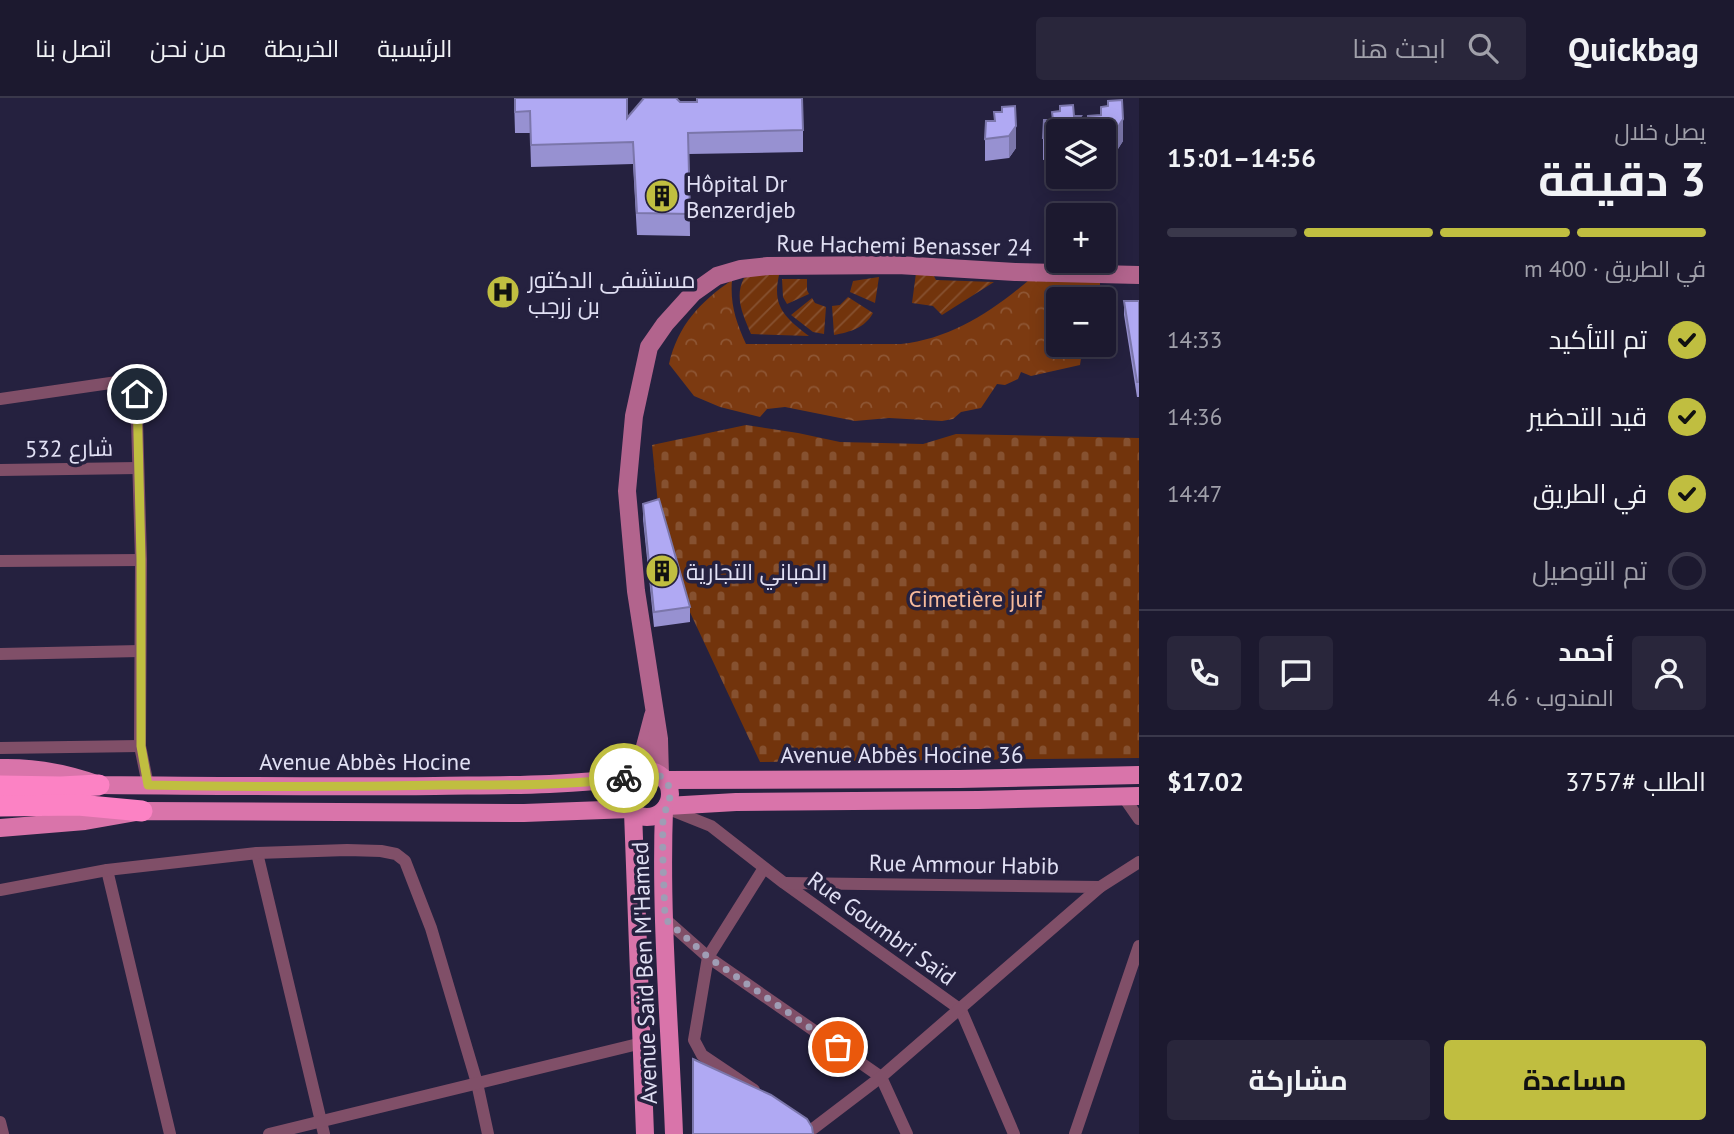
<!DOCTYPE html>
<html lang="ar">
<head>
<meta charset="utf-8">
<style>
	body { margin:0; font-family:"PT Sans",Cairo,sans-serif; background:#29263b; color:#f1f3f6; direction:rtl; height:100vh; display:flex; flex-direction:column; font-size:26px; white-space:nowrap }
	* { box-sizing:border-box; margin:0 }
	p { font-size:23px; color:#a0a0aa }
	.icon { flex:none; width:38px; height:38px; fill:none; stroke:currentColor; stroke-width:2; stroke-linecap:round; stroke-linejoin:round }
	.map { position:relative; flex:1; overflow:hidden; direction:ltr }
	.panel { display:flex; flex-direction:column; background:#1c192f; width:595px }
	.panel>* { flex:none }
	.buttons { position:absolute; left:1046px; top:21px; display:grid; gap:14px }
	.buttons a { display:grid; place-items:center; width:70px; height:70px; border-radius:7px; background:#1c192f; box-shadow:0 4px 18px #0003,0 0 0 2px #3a384b; font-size:35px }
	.pin { position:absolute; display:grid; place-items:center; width:60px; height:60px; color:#fff; margin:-30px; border:4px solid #fff; border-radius:50%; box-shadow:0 2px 7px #0007 }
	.courier { position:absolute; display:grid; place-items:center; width:70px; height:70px; margin:-35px; border:5px solid #c0be40; border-radius:50%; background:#fff; color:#222; box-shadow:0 2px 9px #0007 }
	.overview em { font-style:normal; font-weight:700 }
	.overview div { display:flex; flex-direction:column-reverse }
	.overview { display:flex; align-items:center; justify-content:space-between; height:119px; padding:0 28px }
	h1 { font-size:46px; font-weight:700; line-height:52px }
	.bar { display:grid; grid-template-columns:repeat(4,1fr); gap:10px 7px; align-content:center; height:84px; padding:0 28px }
	.bar i { height:9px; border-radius:5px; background:#3a384b }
	.bar .on { background:#c0be40 }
	.bar p { grid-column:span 4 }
	.line { display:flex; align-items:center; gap:18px; padding:0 28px; border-top:2px solid #3a384b }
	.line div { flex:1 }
	.round { display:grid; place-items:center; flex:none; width:74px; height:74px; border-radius:7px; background:#29263b }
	ol { padding:0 28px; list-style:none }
	li { display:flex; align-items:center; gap:21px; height:77px }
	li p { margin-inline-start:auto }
	li .icon { padding:7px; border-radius:50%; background:#c0be40; color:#111; stroke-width:4 }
	li:last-child { color:#a0a0aa }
	li i { width:38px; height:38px; border:4px solid #3a384b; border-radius:50% }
	.action { display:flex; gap:14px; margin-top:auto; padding:14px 28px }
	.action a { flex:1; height:80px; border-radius:7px; background:#c0be40; color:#111; font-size:28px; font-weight:700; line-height:80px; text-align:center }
	.action a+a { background:#29263b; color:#f1f3f6 }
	header { display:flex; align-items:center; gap:42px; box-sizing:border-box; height:98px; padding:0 35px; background:#1c192f; border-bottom:2px solid #3a384b }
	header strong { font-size:33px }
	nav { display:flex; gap:38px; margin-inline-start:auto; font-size:24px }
	.search { width:490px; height:63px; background:#29263b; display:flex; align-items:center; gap:18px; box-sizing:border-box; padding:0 24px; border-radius:7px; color:#a0a0aa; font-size:26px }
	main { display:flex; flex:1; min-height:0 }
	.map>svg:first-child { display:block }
	.forest { fill:url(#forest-crowns) }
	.cemetery { fill:url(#cemetery-stones) }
	.garden { fill:url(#garden-furrows) }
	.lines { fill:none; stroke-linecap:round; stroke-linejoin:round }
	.street { stroke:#804f68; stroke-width:12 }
	.secondary { stroke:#b2648d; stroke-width:18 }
	.primary { stroke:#d974aa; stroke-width:18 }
	.highway { stroke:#fc82c4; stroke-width:21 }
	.wall { fill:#9791d1 }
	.shaded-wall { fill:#7b76aa }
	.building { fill:#b0a9f3; stroke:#7b76aa; stroke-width:2 }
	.done { stroke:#9f9db5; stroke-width:7; stroke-dasharray:0 12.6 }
	.route { stroke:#c0be40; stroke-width:9 }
	.labels { text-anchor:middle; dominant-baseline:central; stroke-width:7; stroke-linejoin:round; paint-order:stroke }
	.poi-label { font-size:23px; fill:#e1e0f4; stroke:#25213f; text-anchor:start }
	.street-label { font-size:23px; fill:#e1e0f4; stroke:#25213f }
	.park-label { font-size:23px; fill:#f7bb9c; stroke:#25213f }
</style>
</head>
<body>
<header>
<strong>Quickbag</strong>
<div class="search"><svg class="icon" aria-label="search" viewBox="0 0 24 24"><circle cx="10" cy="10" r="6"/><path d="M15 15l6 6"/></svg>ابحث هنا</div>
<nav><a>الرئيسية</a><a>الخريطة</a><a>من نحن</a><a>اتصل بنا</a></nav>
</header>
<main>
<section class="panel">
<div class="overview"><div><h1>3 دقيقة</h1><p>يصل خلال</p></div><em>14:56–15:01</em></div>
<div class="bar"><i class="on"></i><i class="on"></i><i class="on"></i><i></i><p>في الطريق · 400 m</p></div>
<ol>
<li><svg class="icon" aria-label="check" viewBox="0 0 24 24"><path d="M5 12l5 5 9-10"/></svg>تم التأكيد<p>14:33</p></li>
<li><svg class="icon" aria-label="check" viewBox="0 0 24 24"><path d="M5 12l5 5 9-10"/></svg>قيد التحضير<p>14:36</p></li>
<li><svg class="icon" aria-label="check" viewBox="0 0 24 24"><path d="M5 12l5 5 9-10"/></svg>في الطريق<p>14:47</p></li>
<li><i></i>تم التوصيل</li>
</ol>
<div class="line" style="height:126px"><a class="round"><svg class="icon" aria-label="person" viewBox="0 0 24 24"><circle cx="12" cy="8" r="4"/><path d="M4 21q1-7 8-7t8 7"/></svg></a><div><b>أحمد</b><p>المندوب · 4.6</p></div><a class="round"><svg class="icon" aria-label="chat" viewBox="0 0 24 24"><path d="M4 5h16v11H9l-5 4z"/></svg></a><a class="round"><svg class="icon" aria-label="phone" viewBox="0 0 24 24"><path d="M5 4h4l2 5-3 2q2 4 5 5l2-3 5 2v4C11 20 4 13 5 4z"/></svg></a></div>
<div class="line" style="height:91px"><div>الطلب #3757</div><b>$17.02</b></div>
<div class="action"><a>مساعدة</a><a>مشاركة</a></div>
</section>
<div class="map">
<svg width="1139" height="1036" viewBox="0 0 1139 1036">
	<defs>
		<pattern id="forest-crowns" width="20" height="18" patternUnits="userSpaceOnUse" patternTransform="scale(1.75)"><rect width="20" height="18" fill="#7c3a11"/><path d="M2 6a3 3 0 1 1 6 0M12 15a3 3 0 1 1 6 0" fill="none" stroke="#8e5634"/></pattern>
		<pattern id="cemetery-stones" width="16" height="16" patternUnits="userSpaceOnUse" patternTransform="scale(1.75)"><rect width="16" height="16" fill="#72340c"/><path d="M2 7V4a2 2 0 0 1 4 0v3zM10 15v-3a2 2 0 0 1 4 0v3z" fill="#865130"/></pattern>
		<pattern id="garden-furrows" width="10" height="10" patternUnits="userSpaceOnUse" patternTransform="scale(1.75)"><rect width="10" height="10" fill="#72340c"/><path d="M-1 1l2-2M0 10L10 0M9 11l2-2" fill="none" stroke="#865130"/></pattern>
	</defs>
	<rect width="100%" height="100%" fill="#25213f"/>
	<path class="forest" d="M1036,176l64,8v17h-41v46h41v2l-8,5h-10l-2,13 -49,11 -10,-4 -3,7 -13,6 -8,-1 -16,24 -20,4 -8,7 -11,2 -53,-3 -34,3 -70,-14 -18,2 -7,8 -40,-10 -26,-11 -25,-32c9,-39 31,-62 63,-84 -2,24 4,42 14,64h155c52,-5 96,-36 135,-70z"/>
	<path class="cemetery" d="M746,327l52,8 42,9 83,2 33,-10 183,4v320l-379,4 -72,-154 -29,-94 -7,-69z"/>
	<g class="garden">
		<path d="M766,173h14c-9,34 3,45 29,65l-58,-2c-8,-19 -17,-37 -7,-56z"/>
		<path d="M916,175l17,1 3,6 58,2 -52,33 -9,-9 -21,-3z"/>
		<path d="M879,179l-4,26 -25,-11 3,-11z"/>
		<path d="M782,181h25v11l2,4 -22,10 -4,-7z"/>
		<path d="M848,199l25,16c-8,15 -23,19 -39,22l-2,-29 8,-1z"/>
		<path d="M812,200l3,5 11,4 -2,27 -11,-2 -22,-17z"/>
	</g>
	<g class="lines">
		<g class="street">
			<path d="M0,301l124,-18 12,4 5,175 -1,186 8,39"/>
			<path d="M0,372l138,-2"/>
			<path d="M0,463l141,-1"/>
			<path d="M0,556l140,-3"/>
			<path d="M0,650l140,-2"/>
			<path d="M1123,698l16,23"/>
			<path d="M666,710l45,18 73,57 177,127 53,124"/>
			<path d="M257,755l67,281"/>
			<path d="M107,772l63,264"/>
			<path d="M785,785l315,4"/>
			<path d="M0,792l107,-20 150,-17 90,-3 34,1 15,3 9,7 26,67 46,155 11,51"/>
			<path d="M665,821l43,38 173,120 26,57"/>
			<path d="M754,992l-52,-35 -8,-15 14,-83 56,-89"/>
			<path d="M0,1024l3,12"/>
			<path d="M814,1030l67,-51 219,-190 39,-25"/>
			<path d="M269,1036l373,-91"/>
			<path d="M1075,1036l64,-188"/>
		</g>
		<g class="secondary">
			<path d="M638,675l15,-57"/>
			<path d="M660,677l-1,-36 -23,-148 -9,-100 7,-75 15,-69 16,-23 28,-31 24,-17 24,-7 27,-3 130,-1 117,7 124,3"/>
		</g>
		<g class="primary">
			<path d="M0,670c35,-1 66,5 99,17 112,1 224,2 336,1 66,-1 131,0 196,-9"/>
			<circle cx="647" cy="696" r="23"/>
			<path d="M665,682l294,-1 180,-4"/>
			<path d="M667,708l69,-4 242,-2 161,-4"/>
			<path d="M664,712c-4,108 6,216 10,324"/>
			<path d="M633,714l12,322"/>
			<path d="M0,730l85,-7 57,-10 382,2 106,-4"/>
		</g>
		<g class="highway">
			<path d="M0,688l61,1 38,-2"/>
			<path d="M0,708l78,-1 64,6"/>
		</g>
	</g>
	<g class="wall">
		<path d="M514,0l113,20 53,-16 123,28v22l-114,2 1,82 -53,-1 -4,-71 -102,3 -1,-34h-15z"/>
		<path d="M1101,9l22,34 -7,11 -12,2v-23h-16v-15l13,-1z"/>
		<path d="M994,14l22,36 -7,10 -24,3v-22l9,-18z"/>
		<path d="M1074,18l7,15h-22v27l-16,2v-22l9,-18z"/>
		<path d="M1124,203h15v96h-2l-13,-82z"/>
		<path d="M643,406l47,103v15l-36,5 -11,-108z"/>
	</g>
	<g class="shaded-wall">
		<path d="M1081,18v15h-11z"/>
		<path d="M1123,21v22l-7,11v-22z"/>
		<path d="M1016,28v22l-7,10v-22z"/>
	</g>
	<g class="building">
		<path d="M515,0h112v20l17,-20h32l4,4h17v-4h105l1,32 -115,3 2,81 -53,-1 -4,-71 -102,3 -1,-34 -15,1z"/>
		<path d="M1122,2l1,19 -7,11 -12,2 -13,-1v-2l-3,1v-14l13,-1v-8l7,-1v-5z"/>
		<path d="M1073,7l1,11h7l-11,15h-11v6l-16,1 1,-18h9l-1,-8 8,-1v-5z"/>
		<path d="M1015,8l1,20 -7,10 -24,3 1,-18h9l-1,-9h8v-5z"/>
		<path d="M1124,203h15v81h-2z"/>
		<path d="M659,401l31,108 -36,5 -11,-108z"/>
		<path d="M693,961l78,36 36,24 5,8 1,7h-120z"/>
	</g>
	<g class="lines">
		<path class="done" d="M624,680c13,-1 23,-11 36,-2 7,4 10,11 10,18 0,10 -6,16 -7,26 -1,33 1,66 2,99l43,38 130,90"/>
		<path class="route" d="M137,296l4,165v187l7,39c98,2 197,2 295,0 60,0 121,1 181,-7"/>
	</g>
	<defs>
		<symbol id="building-disc" viewBox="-11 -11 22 22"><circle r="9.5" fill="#c0be40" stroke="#25213f"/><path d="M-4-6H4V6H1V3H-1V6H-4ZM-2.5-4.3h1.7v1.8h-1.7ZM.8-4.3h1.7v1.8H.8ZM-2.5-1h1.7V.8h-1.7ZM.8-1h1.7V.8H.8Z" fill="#111"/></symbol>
		<symbol id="hospital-disc" viewBox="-11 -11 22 22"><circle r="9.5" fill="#c0be40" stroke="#25213f"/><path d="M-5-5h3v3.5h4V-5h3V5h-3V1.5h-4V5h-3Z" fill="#111"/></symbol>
	</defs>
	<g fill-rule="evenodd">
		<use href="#building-disc" x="643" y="79" width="38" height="38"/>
		<use href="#hospital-disc" x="484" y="175" width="38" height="38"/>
		<use href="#building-disc" x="643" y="454" width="38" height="38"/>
	</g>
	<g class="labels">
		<g class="poi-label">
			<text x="686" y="85">Hôpital Dr<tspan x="686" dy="26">Benzerdjeb</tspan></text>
			<text x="528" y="181">مستشفى الدكتور<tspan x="528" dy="26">بن زرجب</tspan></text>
			<text x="686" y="473">المباني التجارية</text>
		</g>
		<g class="street-label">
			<text transform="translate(904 147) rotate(1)">Rue Hachemi Benasser 24</text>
			<text transform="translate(69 350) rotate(-1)">532 شارع</text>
			<text x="902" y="656">Avenue Abbès Hocine 36</text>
			<text x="365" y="663">Avenue Abbès Hocine</text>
			<text transform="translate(964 766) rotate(1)">Rue Ammour Habib</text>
			<text transform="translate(882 830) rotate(36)">Rue Goumbri Saïd</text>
			<text transform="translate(644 875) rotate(-92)">Avenue Saïd Ben M'Hamed</text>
		</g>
		<g class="park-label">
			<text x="975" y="500">Cimetière juif</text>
		</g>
	</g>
</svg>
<div class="buttons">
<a><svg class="icon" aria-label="layers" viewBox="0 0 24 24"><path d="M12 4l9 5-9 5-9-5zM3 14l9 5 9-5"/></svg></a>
<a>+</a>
<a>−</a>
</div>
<div class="pin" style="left:838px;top:949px;background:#ea580c"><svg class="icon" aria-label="bag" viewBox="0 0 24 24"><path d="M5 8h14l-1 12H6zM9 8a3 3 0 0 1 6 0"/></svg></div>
<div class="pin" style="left:137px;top:296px;background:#1f2937"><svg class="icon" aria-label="home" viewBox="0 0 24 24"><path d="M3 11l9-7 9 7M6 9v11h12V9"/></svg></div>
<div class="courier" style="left:624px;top:680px"><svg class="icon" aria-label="bike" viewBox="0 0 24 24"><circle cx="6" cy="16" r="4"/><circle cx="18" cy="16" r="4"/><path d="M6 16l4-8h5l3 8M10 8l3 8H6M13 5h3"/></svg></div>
</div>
</main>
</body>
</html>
